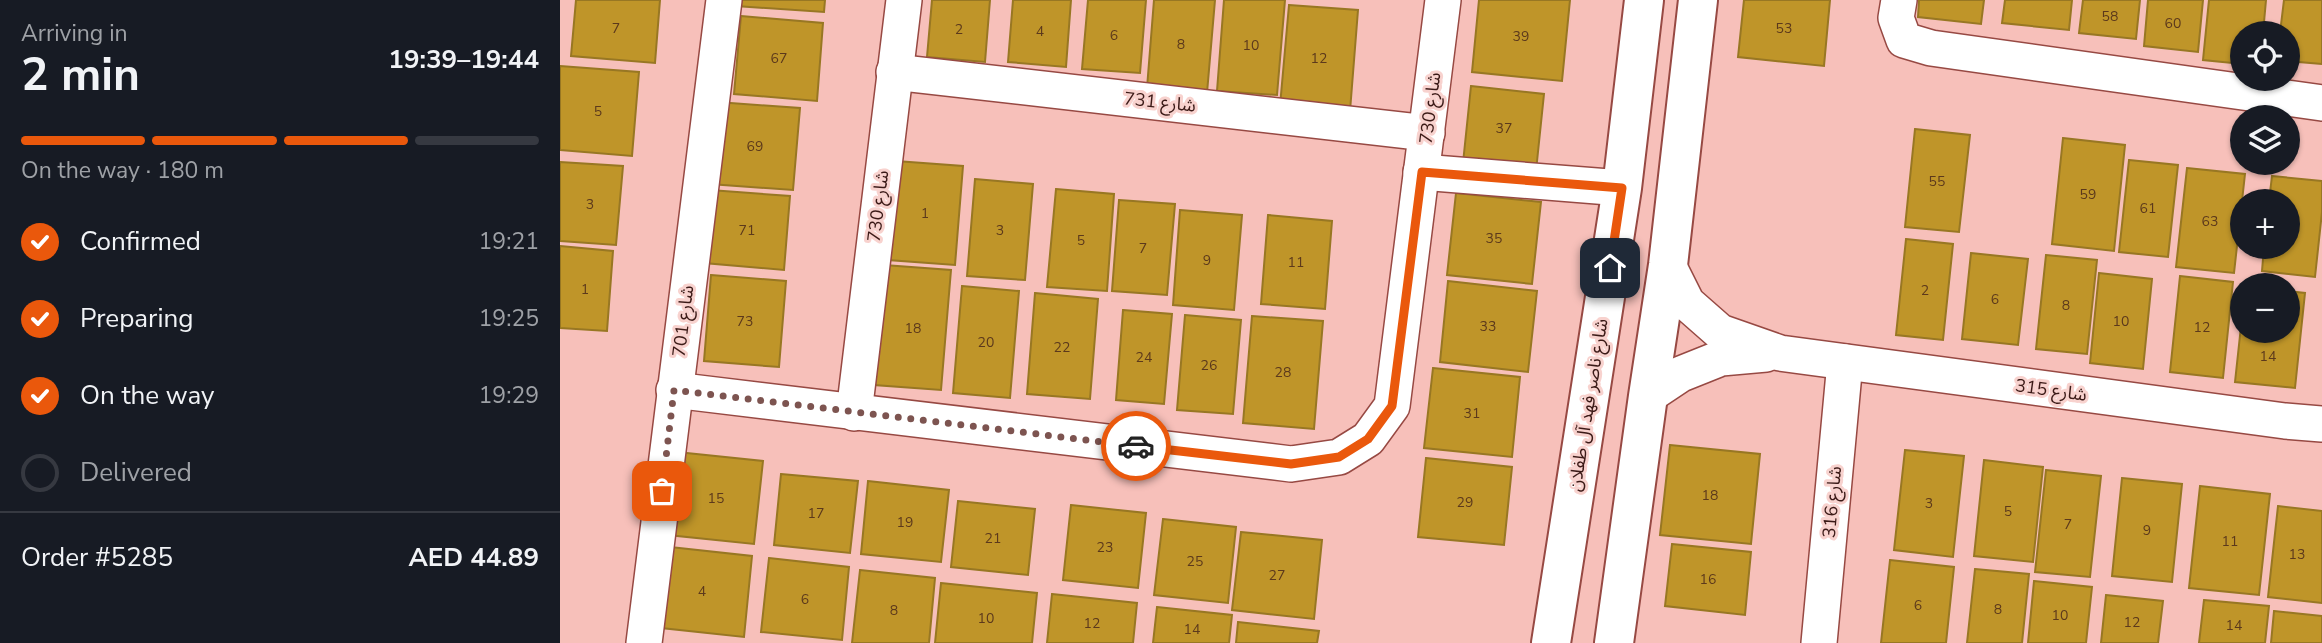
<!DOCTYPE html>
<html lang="en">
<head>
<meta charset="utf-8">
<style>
	body { margin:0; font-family:"Nunito Sans","Noto Sans Arabic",sans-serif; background:#20242c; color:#f1f3f6; height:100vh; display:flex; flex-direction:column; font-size:26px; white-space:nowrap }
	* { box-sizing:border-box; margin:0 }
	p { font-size:23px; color:#9ea1a6 }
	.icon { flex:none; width:38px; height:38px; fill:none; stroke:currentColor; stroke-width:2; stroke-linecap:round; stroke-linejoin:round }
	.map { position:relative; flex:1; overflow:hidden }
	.details { display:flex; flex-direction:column; background:#171b24; width:560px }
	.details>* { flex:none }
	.buttons { position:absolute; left:1670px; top:21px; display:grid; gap:14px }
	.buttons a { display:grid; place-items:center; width:70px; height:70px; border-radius:50%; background:#171b24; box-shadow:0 2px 5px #0004; font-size:35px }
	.pin { position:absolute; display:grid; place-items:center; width:60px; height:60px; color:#fff; margin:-30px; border-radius:14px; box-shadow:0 4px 10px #0006 }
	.courier { position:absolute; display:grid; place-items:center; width:70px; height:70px; margin:-35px; border:5px solid #ea580c; border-radius:50%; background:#fff; color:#222; box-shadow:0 2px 9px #0007 }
	.headline em { font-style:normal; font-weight:700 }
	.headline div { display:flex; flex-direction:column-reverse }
	.headline { display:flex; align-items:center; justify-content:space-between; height:119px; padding:0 21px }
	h1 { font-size:46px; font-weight:700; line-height:52px }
	.bar { display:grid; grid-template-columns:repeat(4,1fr); gap:10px 7px; align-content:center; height:84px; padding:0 21px }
	.bar i { height:9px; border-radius:5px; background:#363941 }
	.bar .selected { background:#ea580c }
	.bar p { grid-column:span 4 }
	.line { display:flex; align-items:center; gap:18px; padding:0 21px; border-top:2px solid #363941 }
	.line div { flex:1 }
	ol { padding:0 21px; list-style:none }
	li { display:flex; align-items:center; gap:21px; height:77px }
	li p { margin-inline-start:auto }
	li .icon { padding:7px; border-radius:50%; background:#ea580c; color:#fff; stroke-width:4 }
	li:last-child { color:#9ea1a6 }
	li i { width:38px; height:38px; border:4px solid #363941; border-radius:50% }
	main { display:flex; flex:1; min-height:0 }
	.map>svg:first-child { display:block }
	.building { fill:#bf9529; stroke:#987723; stroke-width:2 }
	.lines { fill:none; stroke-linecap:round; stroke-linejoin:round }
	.street-casing { stroke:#974943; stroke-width:38 }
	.secondary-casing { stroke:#974943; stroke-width:42 }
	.street { stroke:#fff; stroke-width:35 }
	.secondary { stroke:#fff; stroke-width:38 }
	.done { stroke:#7d5450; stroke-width:7; stroke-dasharray:0 12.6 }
	.route { stroke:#ea580c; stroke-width:9 }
	.labels { text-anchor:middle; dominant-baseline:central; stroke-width:6; stroke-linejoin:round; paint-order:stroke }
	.number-label { font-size:14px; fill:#5c391c }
	.street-label { font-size:18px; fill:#3b1a17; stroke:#f8d2ce }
</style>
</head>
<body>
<main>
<section class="details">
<div class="headline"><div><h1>2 min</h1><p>Arriving in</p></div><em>19:39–19:44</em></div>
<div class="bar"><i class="selected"></i><i class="selected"></i><i class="selected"></i><i></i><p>On the way · 180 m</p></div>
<ol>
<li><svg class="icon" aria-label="check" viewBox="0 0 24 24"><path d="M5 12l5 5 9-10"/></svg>Confirmed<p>19:21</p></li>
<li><svg class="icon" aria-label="check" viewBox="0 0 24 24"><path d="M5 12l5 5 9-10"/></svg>Preparing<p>19:25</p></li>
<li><svg class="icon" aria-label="check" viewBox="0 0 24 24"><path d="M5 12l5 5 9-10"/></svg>On the way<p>19:29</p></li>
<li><i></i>Delivered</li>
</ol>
<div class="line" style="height:91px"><div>Order #5285</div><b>AED 44.89</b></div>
</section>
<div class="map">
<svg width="1762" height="643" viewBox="0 0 1762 643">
	<rect width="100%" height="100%" fill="#f7c0ba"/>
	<g class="building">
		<path d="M16,0h84l-5,63 -84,-7z"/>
		<path d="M176,0h89l-1,12 -88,-6z"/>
		<path d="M372,0h58l-5,62 -58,-5z"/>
		<path d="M453,0h58l-5,67 -58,-5z"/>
		<path d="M528,0h58l-6,73 -58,-4z"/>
		<path d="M594,0h61l-8,93 -60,-5z"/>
		<path d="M664,0h61l-8,95 -60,-4z"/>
		<path d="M919,0h91l-8,81 -90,-9z"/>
		<path d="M1184,0h86l-6,66 -86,-9z"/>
		<path d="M1359,0h65l-3,24 -63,-7z"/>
		<path d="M1445,0h67l-3,30 -67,-7z"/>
		<path d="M1523,0h57l-4,39 -57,-6z"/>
		<path d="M1588,0h55l-5,52 -54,-6z"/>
		<path d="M1649,0h57l-3,33h-21v31l-39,-4z"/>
		<path d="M1724,0h38v64l-35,-3v-28h-7z"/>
		<path d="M729,5l69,5 -8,101 -70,-5z"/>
		<path d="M181,16l82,7 -6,78 -83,-7z"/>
		<path d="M0,66l79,6 -7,84 -72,-6z"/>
		<path d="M911,86l73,8 -8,77 -73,-8z"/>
		<path d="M157,102l83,6 -7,82 -83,-6z"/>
		<path d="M1355,129l55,6 -11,97 -54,-5z"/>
		<path d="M1503,138l62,7 -11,106 -62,-7z"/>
		<path d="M1569,160l49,5 -10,92 -49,-5z"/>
		<path d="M336,161l67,5 -8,99 -67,-5z"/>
		<path d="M0,162l63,4 -7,79 -56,-4z"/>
		<path d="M1627,168l58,6 -11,99 -58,-6z"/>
		<path d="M1712,176l50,5v31l-7,65 -53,-6 2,-24h23v-46h-18z"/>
		<path d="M415,179l58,5 -8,96 -58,-4z"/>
		<path d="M496,189l58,5 -7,97 -60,-4z"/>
		<path d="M150,190l80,6 -6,74 -80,-7z"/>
		<path d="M896,193l85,9 -9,82 -85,-9z"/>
		<path d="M559,200l56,4 -8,91 -55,-4z"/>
		<path d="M620,210l62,5 -8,95 -61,-5z"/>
		<path d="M708,215l64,6 -7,88 -64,-5z"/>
		<path d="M1346,239l47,5 -10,96 -47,-5z"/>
		<path d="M0,246l53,5 -6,80 -47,-3z"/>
		<path d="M1411,253l57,6 -10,86 -56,-6z"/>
		<path d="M1486,255l51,5 -10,94 -51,-5z"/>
		<path d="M324,265l67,5 -10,120 -67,-5z"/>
		<path d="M1539,273l53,6 -9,90 -53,-6z"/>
		<path d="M151,275l75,6 -7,86 -75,-6z"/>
		<path d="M1620,276l53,6 -10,96 -53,-6z"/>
		<path d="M888,281l89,10 -9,81 -88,-10z"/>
		<path d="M402,286l57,5 -9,107 -57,-5z"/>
		<path d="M1727,291l18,2 -10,95 -60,-6 7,-65v14h45z"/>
		<path d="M475,293l63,6 -8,100 -63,-5z"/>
		<path d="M563,310l49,4 -8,90 -48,-4z"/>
		<path d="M625,315l56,5 -8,94 -56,-4z"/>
		<path d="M692,316l71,5 -9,108 -71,-6z"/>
		<path d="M873,368l87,9 -8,80 -88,-9z"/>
		<path d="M1110,445l90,9 -9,90 -91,-9z"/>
		<path d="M1345,450l59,6 -11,101 -59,-7z"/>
		<path d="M117,452l86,9 -9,83 -86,-9z"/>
		<path d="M866,458l86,9 -8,78 -86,-8z"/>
		<path d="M1424,460l59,7 -10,95 -59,-6z"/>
		<path d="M1486,470l55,6 -11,101 -55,-5z"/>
		<path d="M221,474l77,7 -8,72 -76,-8z"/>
		<path d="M1562,478l60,6 -10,98 -60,-6z"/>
		<path d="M308,481l81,9 -8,72 -80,-8z"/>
		<path d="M1640,486l70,8 -11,101 -70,-7z"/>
		<path d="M398,501l77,8 -7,66 -77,-8z"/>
		<path d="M511,505l75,8 -8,75 -75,-8z"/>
		<path d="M1718,506l44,5v92l-54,-6z"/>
		<path d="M603,519l73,8 -8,76 -74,-8z"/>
		<path d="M681,532l81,8 -8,79 -82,-9z"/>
		<path d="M1112,544l79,8 -6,63 -80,-9z"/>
		<path d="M101,546l91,10 -8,81 -92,-10z"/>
		<path d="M209,558l80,9 -7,73 -81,-8z"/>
		<path d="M1330,560l64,7 -8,76h-65z"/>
		<path d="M1415,569l54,5 -7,69h-55z"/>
		<path d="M300,570l75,8 -6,65h-77z"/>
		<path d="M1474,581l58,6 -6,56h-58z"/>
		<path d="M381,583l96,10 -5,50h-97z"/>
		<path d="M492,594l85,9 -4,40h-86z"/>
		<path d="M1546,595l57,6 -5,42h-57z"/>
		<path d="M1644,600l65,6 -4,37h-66z"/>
		<path d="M597,607l75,8 -3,28h-76z"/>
		<path d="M1714,611l48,5v27h-51z"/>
		<path d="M678,622l81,9 -2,12h-81z"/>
	</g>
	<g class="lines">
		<defs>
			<g id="street">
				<path d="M1339,0l-3,18 8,22 27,8 391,55"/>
				<path d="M334,72l533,61"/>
				<path d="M861,172l201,16"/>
				<path d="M1108,265l19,38 33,29 60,21 505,68 37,3"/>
				<path d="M114,390l617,74 48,-7 29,-18 24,-33 51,-406"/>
				<path d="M1088,396l33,-22 40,-16 45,-4"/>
				<path d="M294,413l50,-413"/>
				<path d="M84,643l80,-643"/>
				<path d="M1259,643l26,-281"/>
			</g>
			<g id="secondary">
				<path d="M991,643l71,-455 22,-188"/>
				<path d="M1054,643l34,-247 20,-131 30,-265"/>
			</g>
		</defs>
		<use href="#street" class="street-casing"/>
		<use href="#secondary" class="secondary-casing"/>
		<use href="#street" class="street"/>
		<use href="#secondary" class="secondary"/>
	</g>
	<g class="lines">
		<path class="done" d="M102,491l12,-101 462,56"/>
		<path class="route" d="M576,446l155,18 48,-7 29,-18 24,-33 30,-234 200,16 -12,80"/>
	</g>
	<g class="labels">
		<g class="number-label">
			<text x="1550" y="16">58</text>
			<text x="1613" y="23">60</text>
			<text x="56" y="28">7</text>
			<text x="1224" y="28">53</text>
			<text x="399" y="29">2</text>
			<text x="480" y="31">4</text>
			<text x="554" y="35">6</text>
			<text x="961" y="36">39</text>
			<text x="621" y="44">8</text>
			<text x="691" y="45">10</text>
			<text x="219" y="58">67</text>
			<text x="759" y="58">12</text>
			<text x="38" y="111">5</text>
			<text x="944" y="128">37</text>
			<text x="195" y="146">69</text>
			<text x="1377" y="181">55</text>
			<text x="1528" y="194">59</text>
			<text x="30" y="204">3</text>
			<text x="1588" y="208">61</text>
			<text x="365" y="213">1</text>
			<text x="1650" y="221">63</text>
			<text x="187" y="230">71</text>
			<text x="440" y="230">3</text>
			<text x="934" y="238">35</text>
			<text x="521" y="240">5</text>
			<text x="583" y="248">7</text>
			<text x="647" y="260">9</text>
			<text x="736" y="262">11</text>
			<text x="25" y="289">1</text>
			<text x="1365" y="290">2</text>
			<text x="1435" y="299">6</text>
			<text x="1506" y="305">8</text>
			<text x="185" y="321">73</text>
			<text x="1561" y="321">10</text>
			<text x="928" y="326">33</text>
			<text x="1642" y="327">12</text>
			<text x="353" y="328">18</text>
			<text x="426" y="342">20</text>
			<text x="502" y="347">22</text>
			<text x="1708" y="356">14</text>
			<text x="584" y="357">24</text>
			<text x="649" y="365">26</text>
			<text x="723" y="372">28</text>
			<text x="912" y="413">31</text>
			<text x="1150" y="495">18</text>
			<text x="156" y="498">15</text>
			<text x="905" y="502">29</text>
			<text x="1369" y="503">3</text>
			<text x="1448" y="511">5</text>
			<text x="256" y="513">17</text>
			<text x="345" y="522">19</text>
			<text x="1508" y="524">7</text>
			<text x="1587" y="530">9</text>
			<text x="433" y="538">21</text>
			<text x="1670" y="541">11</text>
			<text x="545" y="547">23</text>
			<text x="1737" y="554">13</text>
			<text x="635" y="561">25</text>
			<text x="717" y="575">27</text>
			<text x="1148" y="579">16</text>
			<text x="142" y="591">4</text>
			<text x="245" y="599">6</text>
			<text x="1358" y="605">6</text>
			<text x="1438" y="609">8</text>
			<text x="334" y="610">8</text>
			<text x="1500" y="615">10</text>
			<text x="426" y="618">10</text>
			<text x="1572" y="622">12</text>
			<text x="532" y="623">12</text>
			<text x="1674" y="625">14</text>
			<text x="632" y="629">14</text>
		</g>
		<g class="street-label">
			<text transform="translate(600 102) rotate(6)">شارع 731</text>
			<text transform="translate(870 108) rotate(-83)">شارع 730</text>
			<text transform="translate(318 206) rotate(-83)">شارع 730</text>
			<text transform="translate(123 321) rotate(-83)">شارع 701</text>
			<text transform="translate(1491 390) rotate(8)">شارع 315</text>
			<text transform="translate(1028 405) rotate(-81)">شارع ناصر فهد آل طفلان</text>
			<text transform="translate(1272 502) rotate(-85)">شارع 316</text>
		</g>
	</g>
</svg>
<div class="buttons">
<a><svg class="icon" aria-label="locate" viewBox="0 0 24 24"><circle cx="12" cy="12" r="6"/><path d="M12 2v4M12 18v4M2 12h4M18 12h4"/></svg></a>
<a><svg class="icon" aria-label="layers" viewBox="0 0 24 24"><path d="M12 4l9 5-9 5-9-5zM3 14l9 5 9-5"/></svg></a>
<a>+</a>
<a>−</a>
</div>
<div class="pin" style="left:102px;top:491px;background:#ea580c"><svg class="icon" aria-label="bag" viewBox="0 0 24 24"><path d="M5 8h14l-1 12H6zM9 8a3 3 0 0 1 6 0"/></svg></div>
<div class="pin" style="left:1050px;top:268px;background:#1f2937"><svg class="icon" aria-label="home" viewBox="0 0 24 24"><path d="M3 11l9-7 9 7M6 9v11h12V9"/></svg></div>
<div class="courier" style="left:576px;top:446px"><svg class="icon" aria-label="car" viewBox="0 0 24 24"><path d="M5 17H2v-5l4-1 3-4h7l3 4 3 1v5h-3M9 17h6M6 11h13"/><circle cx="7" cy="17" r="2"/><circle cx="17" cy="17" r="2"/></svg></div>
</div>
</main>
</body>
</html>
